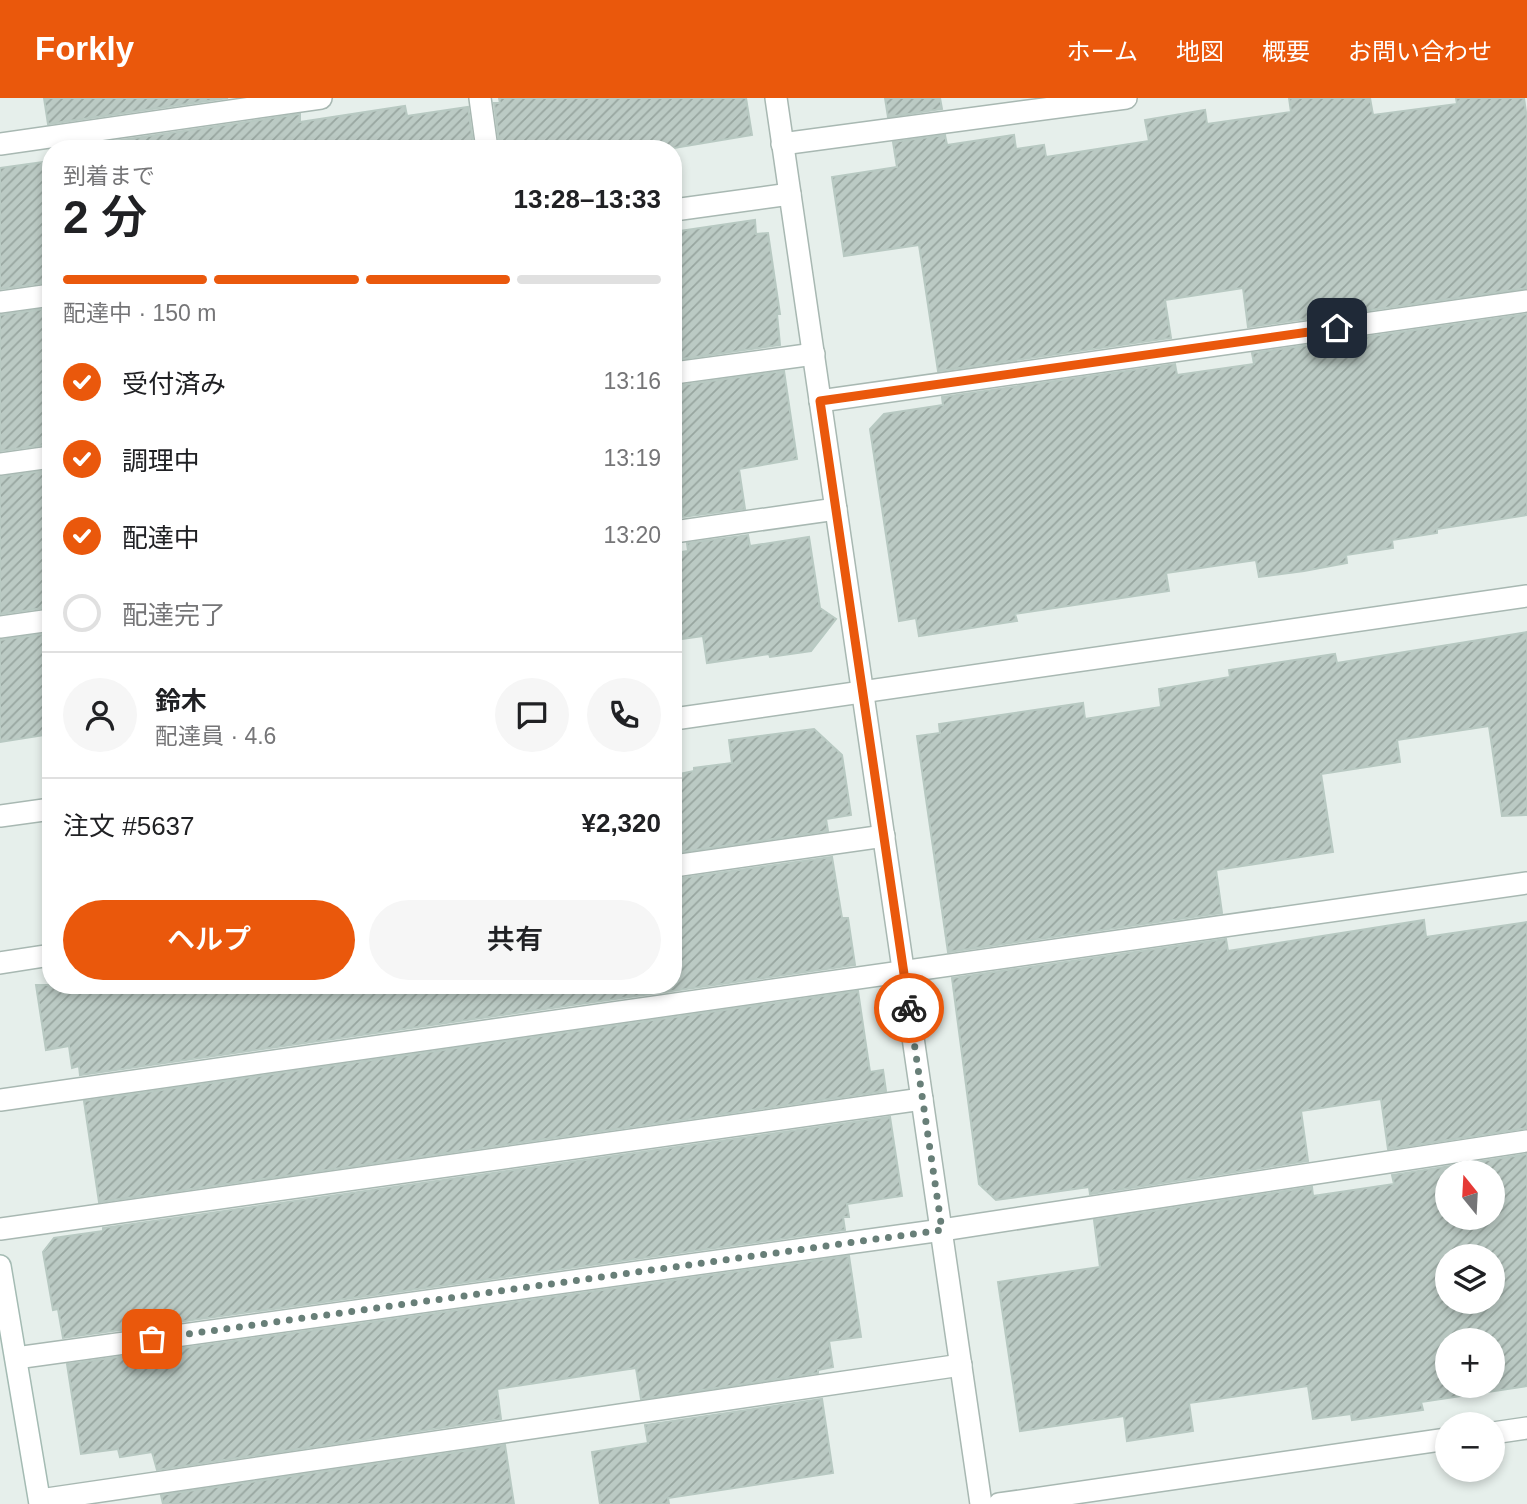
<!DOCTYPE html>
<html lang="ja">
<head>
<meta charset="utf-8">
<style>
	body { margin:0; font-family:Helvetica,"Noto Sans JP",sans-serif; background:#f6f6f6; color:#202124; height:100vh; display:flex; flex-direction:column; font-size:26px; white-space:nowrap }
	* { box-sizing:border-box; margin:0 }
	p { font-size:23px; color:#757577 }
	.icon { flex:none; width:38px; height:38px; fill:none; stroke:currentColor; stroke-width:2; stroke-linecap:round; stroke-linejoin:round }
	.map { position:relative; flex:1; overflow:hidden }
	.sheet { position:absolute; left:42px; top:42px; width:640px; height:854px; display:flex; flex-direction:column; background:#fff; border-radius:28px; box-shadow:0 4px 10px #0003 }
	.sheet>* { flex:none }
	.needle { width:46px; rotate:342deg }
	.tools { position:absolute; left:1435px; top:1062px; display:grid; gap:14px }
	.tools a { display:grid; place-items:center; width:70px; height:70px; border-radius:50%; background:#fff; box-shadow:0 4px 10px #0003; font-size:35px }
	.pin { position:absolute; display:grid; place-items:center; width:60px; height:60px; color:#fff; margin:-30px; border-radius:14px; box-shadow:0 4px 10px #0006 }
	.courier { position:absolute; display:grid; place-items:center; width:70px; height:70px; margin:-35px; border:5px solid #ea580c; border-radius:50%; background:#fff; color:#222; box-shadow:0 2px 9px #0007 }
	.summary em { font-style:normal; font-weight:600 }
	.summary div { display:flex; flex-direction:column-reverse }
	.summary { display:flex; align-items:center; justify-content:space-between; height:119px; padding:0 21px }
	h1 { font-size:46px; font-weight:600; line-height:52px }
	.bar { display:grid; grid-template-columns:repeat(4,1fr); gap:10px 7px; align-content:center; height:84px; padding:0 21px }
	.bar i { height:9px; border-radius:5px; background:#e0e0e0 }
	.bar .active { background:#ea580c }
	.bar p { grid-column:span 4 }
	.line { display:flex; align-items:center; gap:18px; padding:0 21px; border-top:2px solid #e0e0e0 }
	.line div { flex:1 }
	.round { display:grid; place-items:center; flex:none; width:74px; height:74px; border-radius:37px; background:#f6f6f6 }
	ol { padding:0 21px; list-style:none }
	li { display:flex; align-items:center; gap:21px; height:77px }
	li p { margin-inline-start:auto }
	li .icon { padding:7px; border-radius:50%; background:#ea580c; color:#fff; stroke-width:4 }
	li:last-child { color:#757577 }
	li i { width:38px; height:38px; border:4px solid #e0e0e0; border-radius:50% }
	.button { display:flex; gap:14px; margin-top:auto; padding:14px 21px }
	.button a { flex:1; height:80px; border-radius:42px; background:#ea580c; color:#fff; font-size:28px; font-weight:600; line-height:80px; text-align:center }
	.button a+a { background:#f6f6f6; color:#202124 }
	header { display:flex; align-items:center; gap:42px; box-sizing:border-box; height:98px; padding:0 35px; background:#ea580c; color:#fff }
	header strong { font-size:33px }
	nav { display:flex; gap:38px; margin-inline-start:auto; font-size:24px }
	.map>svg:first-child { display:block }
	.building { fill:url(#building-hatch); stroke:#b8c9c2; stroke-width:2; fill-rule:evenodd }
	.lines { fill:none; stroke-linecap:round; stroke-linejoin:round }
	.street-casing { stroke:#a8b8b2; stroke-width:24 }
	.secondary-casing { stroke:#a4bbb3; stroke-width:24 }
	.street { stroke:#fff; stroke-width:21 }
	.secondary { stroke:#fff; stroke-width:21 }
	.done { stroke:#687f78; stroke-width:7; stroke-dasharray:0 12.6 }
	.route { stroke:#ea580c; stroke-width:9 }
</style>
</head>
<body>
<header>
<strong>Forkly</strong>
<nav><a>ホーム</a><a>地図</a><a>概要</a><a>お問い合わせ</a></nav>
</header>
<div class="map">
<svg width="1527" height="1406" viewBox="0 0 1527 1406">
	<defs>
		<pattern id="building-hatch" width="6" height="6" patternUnits="userSpaceOnUse" patternTransform="scale(1.75)"><rect width="6" height="6" fill="#bbcac4"/><path d="M-1 1l2-2M0 6l6-6M5 7l2-2" fill="none" stroke="#98a6a0"/></pattern>
	</defs>
	<rect width="100%" height="100%" fill="#e6efeb"/>
	<g class="building">
		<path d="M44,0h184l-180,26z"/>
		<path d="M499,0h247l6,37 -84,14h-168l-6,-46h6z"/>
		<path d="M885,0h55l2,11 -54,8z"/>
		<path d="M1289,0h81l3,17 84,-11 -1,-6h68l3,21v169l-279,39 -5,-39 -78,12 6,38 -233,33 -19,-126 -75,11 -12,-79 65,-10 -4,-25 52,-7 2,10 67,-10 2,14 28,-4 2,12 103,-16 -4,-21 60,-10 2,14 84,-12z"/>
		<path d="M405,8l2,10 61,-9 6,42h-415l241,-35v8z"/>
		<path d="M51,63v121l-51,7v-121z"/>
		<path d="M755,122l1,14 12,-1 12,81h-3l3,31 -106,15v-116l6,-1 -1,-12z"/>
		<path d="M51,210v136l-51,7v-136z"/>
		<path d="M1527,216v201l-90,14v4l-45,7 1,8 -47,7 1,8 -43,8 -45,6 -3,-17 -90,13 3,18 -154,23 2,7 -98,15 -3,-18 -17,3 -29,-192 14,-15 59,-9 -1,-8 233,-33 2,11 77,-11 -2,-11z"/>
		<path d="M784,273l13,88 -58,10 6,40 -62,8 -9,-67v-64z"/>
		<path d="M51,372v137l-51,7v-137z"/>
		<path d="M748,437l2,11 59,-9 11,71 16,11 -25,32 -41,6 -1,-3 -62,9 -4,-27 -29,4v-87l14,-2 -1,-8z"/>
		<path d="M1527,534v183l-25,1 -13,-90 -92,14 3,22 -79,12 12,78 -117,18 6,43 -274,39 -31,-216 23,-3 -1,-9 144,-21 2,16 76,-12 -2,-18 71,-12 -1,-7 106,-16 2,9z"/>
		<path d="M51,535v101l-51,8v-102z"/>
		<path d="M814,631l28,26 9,60 -25,4 2,12 -154,22v-78l20,-4v-3l38,-5 -3,-23z"/>
		<path d="M832,759l10,61h6l7,47 -775,110 -1,-9 -7,2 -3,-22 -23,4 -10,-65h638v-106z"/>
		<path d="M1424,822l2,17 101,-15v206l-139,21 -7,-50 -80,12 7,50 -218,33 -1,-7 -93,13 -17,-16 -27,-206 274,-39 2,12z"/>
		<path d="M858,893l12,81 13,-2 3,21 -787,111 -15,-101z"/>
		<path d="M890,1019l12,79 -55,8 2,13h-6l2,13 -782,108 -5,-29 -5,1 -10,-58 11,-14 49,-7v-3z"/>
		<path d="M1527,1056v232l-106,16 2,8 -71,10 -1,-6 -38,5 -5,-33 -119,17 4,28 -66,10 -3,-25 -104,15 -22,-149 102,-15 -6,-47 218,-33 1,9 81,-12 -2,-9zM1447,1074h46v46h-46zM1447,1158h46v46h-46zM1447,1242h46v46h-46z"/>
		<path d="M849,1158l12,81 -32,4 4,26 -15,3v3l-177,26 -5,-31 -139,21 4,30 -344,51 -5,-18 -32,5 -2,-8 -37,5 -14,-90z"/>
		<path d="M822,1301l11,74 -165,25 1,6h-69l-8,-52 56,-9 -3,-18z"/>
		<path d="M505,1347l9,59h-351l-2,-9z"/>
	</g>
	<g class="lines">
		<defs>
			<g id="street">
				<path d="M480,0l7,51"/>
				<path d="M776,0l205,1406"/>
				<path d="M0,46l321,-46"/>
				<path d="M782,46l344,-46"/>
				<path d="M674,112l116,-16"/>
				<path d="M0,204l51,-7"/>
				<path d="M674,275l140,-19"/>
				<path d="M820,303l707,-100"/>
				<path d="M0,366l51,-7"/>
				<path d="M674,434l162,-23"/>
				<path d="M0,529l51,-7"/>
				<path d="M674,621l853,-123"/>
				<path d="M0,718l51,-7"/>
				<path d="M674,768l210,-30"/>
				<path d="M0,865l51,-8"/>
				<path d="M0,1002l1527,-217"/>
				<path d="M0,1131l922,-130"/>
				<path d="M16,1260l926,-128 585,-89"/>
				<path d="M1493,1335l34,-5"/>
				<path d="M40,1402l921,-135"/>
				<path d="M999,1406l448,-65"/>
			</g>
			<path id="secondary" d="M0,1168l40,238"/>
		</defs>
		<use href="#street" class="street-casing"/>
		<use href="#secondary" class="secondary-casing"/>
		<use href="#street" class="street"/>
		<use href="#secondary" class="secondary"/>
	</g>
	<g class="lines">
		<path class="done" d="M152,1241l790,-109 -33,-222"/>
		<path class="route" d="M909,910l-89,-607 517,-73"/>
	</g>
</svg>
<div class="tools">
<a><svg class="needle" viewBox="-14 -14 28 28"><path d="M0-13l5 13h-10z" fill="#e53935"/><path d="M0 13l5-13h-10z" fill="#757577"/></svg></a>
<a><svg class="icon" aria-label="layers" viewBox="0 0 24 24"><path d="M12 4l9 5-9 5-9-5zM3 14l9 5 9-5"/></svg></a>
<a>+</a>
<a>−</a>
</div>
<div class="pin" style="left:152px;top:1241px;background:#ea580c"><svg class="icon" aria-label="bag" viewBox="0 0 24 24"><path d="M5 8h14l-1 12H6zM9 8a3 3 0 0 1 6 0"/></svg></div>
<div class="pin" style="left:1337px;top:230px;background:#1f2937"><svg class="icon" aria-label="home" viewBox="0 0 24 24"><path d="M3 11l9-7 9 7M6 9v11h12V9"/></svg></div>
<div class="courier" style="left:909px;top:910px"><svg class="icon" aria-label="bike" viewBox="0 0 24 24"><circle cx="6" cy="16" r="4"/><circle cx="18" cy="16" r="4"/><path d="M6 16l4-8h5l3 8M10 8l3 8H6M13 5h3"/></svg></div>
<section class="sheet">
<div class="summary"><div><h1>2 分</h1><p>到着まで</p></div><em>13:28–13:33</em></div>
<div class="bar"><i class="active"></i><i class="active"></i><i class="active"></i><i></i><p>配達中 · 150 m</p></div>
<ol>
<li><svg class="icon" aria-label="check" viewBox="0 0 24 24"><path d="M5 12l5 5 9-10"/></svg>受付済み<p>13:16</p></li>
<li><svg class="icon" aria-label="check" viewBox="0 0 24 24"><path d="M5 12l5 5 9-10"/></svg>調理中<p>13:19</p></li>
<li><svg class="icon" aria-label="check" viewBox="0 0 24 24"><path d="M5 12l5 5 9-10"/></svg>配達中<p>13:20</p></li>
<li><i></i>配達完了</li>
</ol>
<div class="line" style="height:126px"><a class="round"><svg class="icon" aria-label="person" viewBox="0 0 24 24"><circle cx="12" cy="8" r="4"/><path d="M4 21q1-7 8-7t8 7"/></svg></a><div><b>鈴木</b><p>配達員 · 4.6</p></div><a class="round"><svg class="icon" aria-label="chat" viewBox="0 0 24 24"><path d="M4 5h16v11H9l-5 4z"/></svg></a><a class="round"><svg class="icon" aria-label="phone" viewBox="0 0 24 24"><path d="M5 4h4l2 5-3 2q2 4 5 5l2-3 5 2v4C11 20 4 13 5 4z"/></svg></a></div>
<div class="line" style="height:91px"><div>注文 #5637</div><b>¥2,320</b></div>
<div class="button"><a>ヘルプ</a><a>共有</a></div>
</section>
</div>
</body>
</html>
